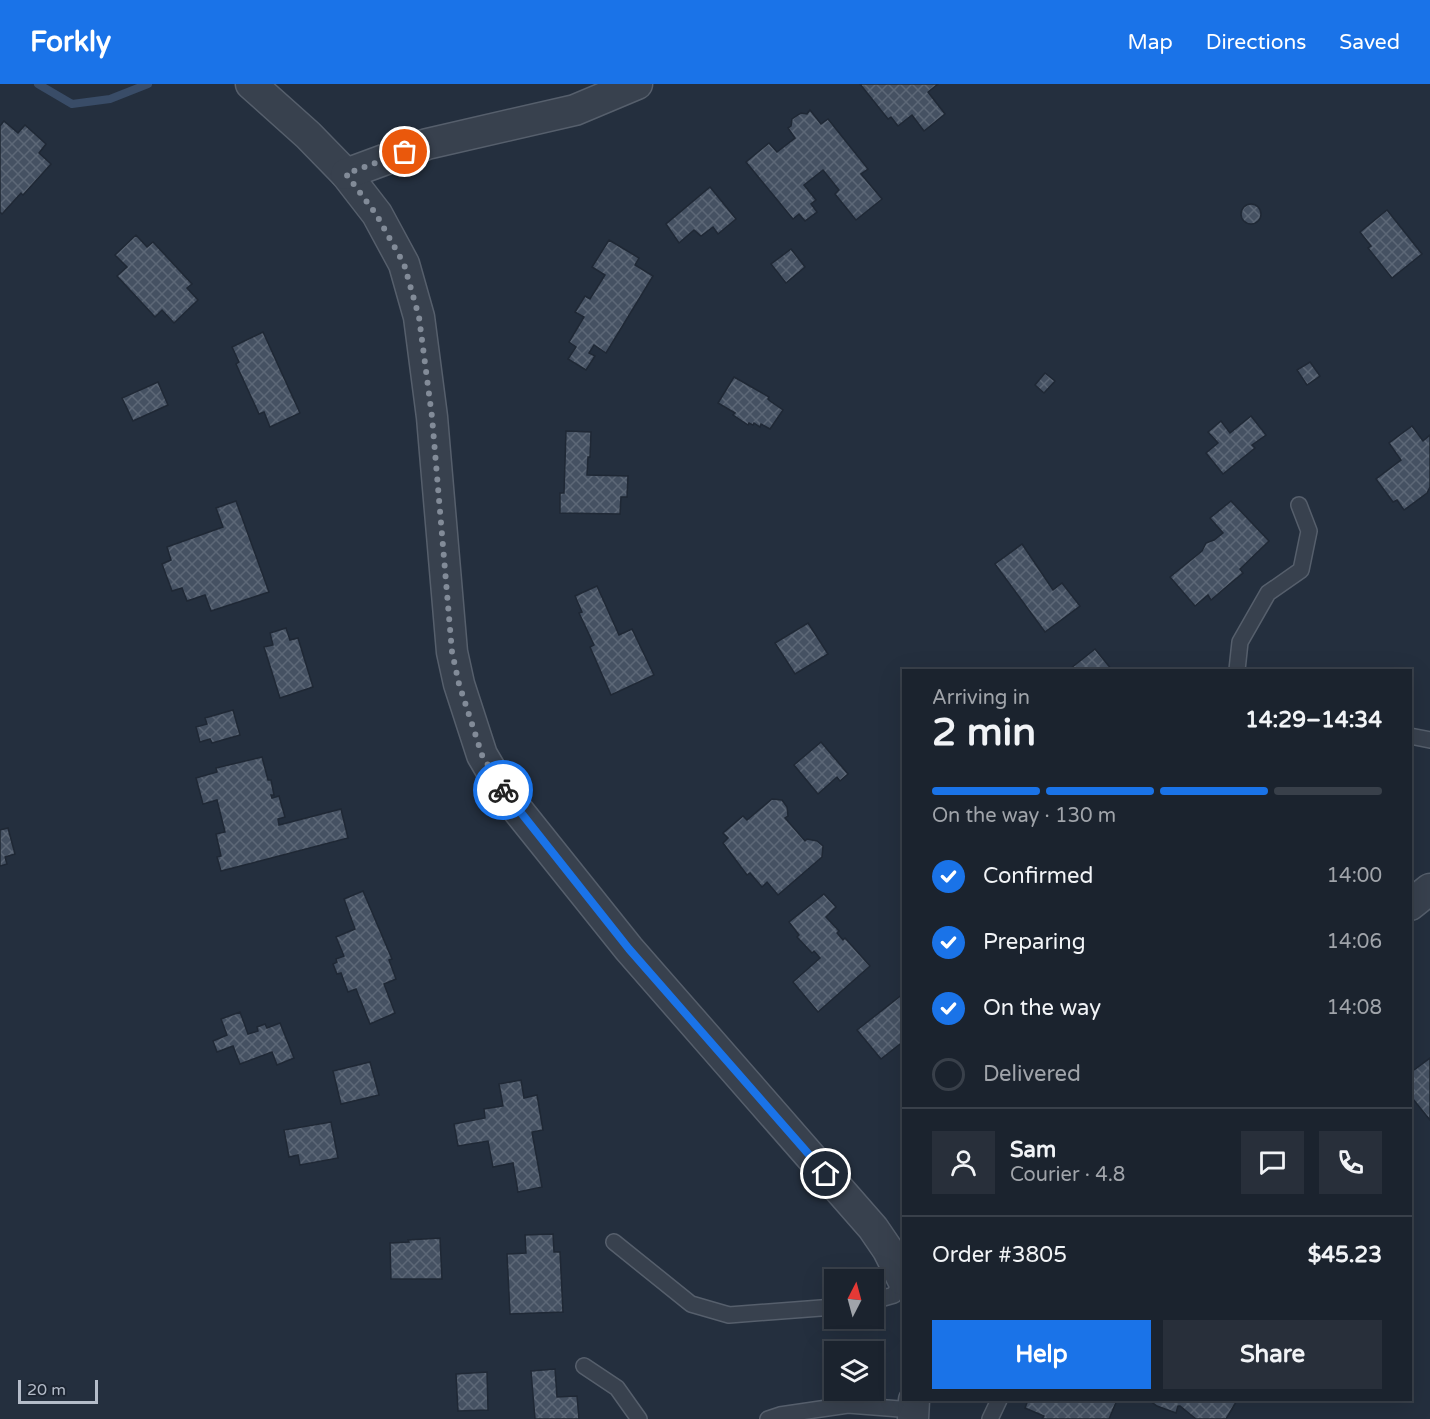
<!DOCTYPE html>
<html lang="en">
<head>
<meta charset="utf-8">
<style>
	body { margin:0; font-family:"Varela Round",sans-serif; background:#282f3a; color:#f1f3f6; height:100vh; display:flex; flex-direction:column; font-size:22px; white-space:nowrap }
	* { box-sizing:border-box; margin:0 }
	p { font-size:20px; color:#a0a4aa }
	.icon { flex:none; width:33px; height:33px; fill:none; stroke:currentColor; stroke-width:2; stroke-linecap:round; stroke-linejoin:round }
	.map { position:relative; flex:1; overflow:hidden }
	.panel { position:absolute; left:902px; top:585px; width:510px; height:732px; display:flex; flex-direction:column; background:#1b232e; border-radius:0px; box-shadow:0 6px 24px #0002,0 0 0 2px #39404a }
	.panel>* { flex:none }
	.needle { width:39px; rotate:6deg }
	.buttons { position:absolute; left:824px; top:1185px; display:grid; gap:12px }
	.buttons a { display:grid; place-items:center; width:60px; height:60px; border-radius:0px; background:#1b232e; box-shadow:0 6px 24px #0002,0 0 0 2px #39404a; font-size:30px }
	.scale { position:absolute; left:18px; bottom:15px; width:80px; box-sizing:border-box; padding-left:6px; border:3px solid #b4bcc9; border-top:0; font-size:16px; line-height:21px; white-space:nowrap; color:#b4bcc9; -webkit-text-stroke:4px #1d2633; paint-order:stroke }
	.pin { position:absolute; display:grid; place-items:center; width:51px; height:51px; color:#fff; margin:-26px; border:3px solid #fff; border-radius:50%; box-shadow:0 2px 6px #0007 }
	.courier { position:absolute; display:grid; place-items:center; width:60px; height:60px; margin:-30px; border:4px solid #1a73e8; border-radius:50%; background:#fff; color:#222; box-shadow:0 2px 8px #0007 }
	.head em { font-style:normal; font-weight:800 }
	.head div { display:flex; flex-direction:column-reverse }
	.head { display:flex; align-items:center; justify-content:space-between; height:102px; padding:0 30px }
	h1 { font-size:39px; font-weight:800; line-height:45px }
	.bar { display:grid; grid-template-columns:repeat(4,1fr); gap:9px 6px; align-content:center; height:72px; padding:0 30px }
	.bar i { height:8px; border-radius:4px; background:#39404a }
	.bar .current { background:#1a73e8 }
	.bar p { grid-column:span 4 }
	.line { display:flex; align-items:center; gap:15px; padding:0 30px; border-top:2px solid #39404a }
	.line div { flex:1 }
	.round { display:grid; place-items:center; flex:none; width:63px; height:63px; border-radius:0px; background:#282f3a }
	ol { padding:0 30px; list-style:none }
	li { display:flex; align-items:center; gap:18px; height:66px }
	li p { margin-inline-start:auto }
	li .icon { padding:6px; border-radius:50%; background:#1a73e8; color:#fff; stroke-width:4 }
	li:last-child { color:#a0a4aa }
	li i { width:33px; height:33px; border:3px solid #39404a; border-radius:50% }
	.action { display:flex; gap:12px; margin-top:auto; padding:12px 30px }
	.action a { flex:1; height:69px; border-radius:0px; background:#1a73e8; color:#fff; font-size:24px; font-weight:800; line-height:69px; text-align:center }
	.action a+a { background:#282f3a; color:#f1f3f6 }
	header { display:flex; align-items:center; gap:36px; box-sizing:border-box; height:84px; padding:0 30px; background:#1a73e8; color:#fff }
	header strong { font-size:28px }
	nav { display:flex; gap:33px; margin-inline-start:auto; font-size:21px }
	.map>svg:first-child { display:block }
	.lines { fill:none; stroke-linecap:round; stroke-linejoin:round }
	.stream { stroke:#394c67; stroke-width:8 }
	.building { fill:url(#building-cross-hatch); stroke:#1f2835; stroke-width:1.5 }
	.service-casing { stroke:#565f6c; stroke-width:18 }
	.minor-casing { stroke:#565f6c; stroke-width:33 }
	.service { stroke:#38414e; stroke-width:15 }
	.minor { stroke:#38414e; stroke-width:30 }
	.done { stroke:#828b98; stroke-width:6; stroke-dasharray:0 10.8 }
	.route { stroke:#1a73e8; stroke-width:8 }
</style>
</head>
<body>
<header>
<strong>Forkly</strong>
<nav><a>Map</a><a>Directions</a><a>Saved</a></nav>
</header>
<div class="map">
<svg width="1430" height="1335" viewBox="0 0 1430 1335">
	<defs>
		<pattern id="building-cross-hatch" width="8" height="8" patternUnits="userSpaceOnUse" patternTransform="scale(1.5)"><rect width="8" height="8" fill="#455162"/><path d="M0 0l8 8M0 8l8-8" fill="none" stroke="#5d6877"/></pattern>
	</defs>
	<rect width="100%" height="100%" fill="#242f3e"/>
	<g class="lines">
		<path class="stream" d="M38,0l34,20 38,-5 38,-15"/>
	</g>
	<g class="building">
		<path d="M860,0h78l-10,8 17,22 -21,17 -12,-16 -14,11 -7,-9 -3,2z"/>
		<path d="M810,26l11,14 7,-5 40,50 -7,5 21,25 -26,21 -21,-26 4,-4 -16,-20 -19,15 12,15 -5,4 6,8 -12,9 -6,-7 -6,5 -47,-57 23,-19 8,9 18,-14 -7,-10 3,-2 1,-7 9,-6 6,1z"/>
		<path d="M4,37l14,12 7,-8 21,19 -7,9 12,11 -28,31 -2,-2 -19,21 -2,-2v-86z"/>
		<path d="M710,103l26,32 -18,15 -5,-7 -12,9 -7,-6 -15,13 -13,-19z"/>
		<circle cx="1251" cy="130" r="10"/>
		<path d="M1387,126l35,44 -30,24 -24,-30 3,-2 -11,-14z"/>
		<path d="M136,151l11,12 6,-5 39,42 -5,4 11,12 -24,23 -12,-13 -7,7 -38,-41 10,-9 -12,-12z"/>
		<path d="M609,156l30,18 -4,7 18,11 -47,77 -12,-8 -5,8 6,3 -9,14 -18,-11 8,-12 -7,-5 15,-25 -9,-5 10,-16 5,3 15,-24 -13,-8z"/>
		<path d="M791,165l14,18 -19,16 -15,-19z"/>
		<path d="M263,248l37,81 -30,14 -6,-15 -5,2 -23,-50 3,-2 -7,-15z"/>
		<path d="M1310,278l10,14 -13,9 -10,-15z"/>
		<path d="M1045,289l10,8 -11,12 -9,-8z"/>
		<path d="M734,293l35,20 -1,2 2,2 13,9 -13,19 -9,-5 -1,3 -6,-4 -1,2 -4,-2 -1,2 -15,-10 2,-2 -17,-10z"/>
		<path d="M158,298l10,23 -35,16 -11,-23z"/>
		<path d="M1251,332l15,19 -14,10 3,3 -32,26 -17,-21 12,-10 -10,-11 13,-11 9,12z"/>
		<path d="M1412,342l11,15 7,-6v52l-3,6 -23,17 -7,-10 -4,2 -17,-23 25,-19 -12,-17z"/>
		<path d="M566,347l25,1 -1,25h-2l-1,18 41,1 -1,21h-6l-1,17 -60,-1v-20h4z"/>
		<path d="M236,417l33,91 -58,19 -6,-16 -18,6 -5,-13 -10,3 -10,-27 9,-4 -4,-13 56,-20 -7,-19z"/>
		<path d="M1231,417l38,40 -29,28 3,4 -11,9 -21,18 -3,-5 -13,11 -25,-29 32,-26 4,-8 8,-3 9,-7 -13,-15z"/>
		<path d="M1022,460l31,46 9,-7 18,23 -35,26 -50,-68z"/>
		<path d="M597,502l22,49 13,-6 22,46 -43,20 -21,-48 4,-2 -15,-32 3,-1 -7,-16z"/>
		<path d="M808,539l20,31 -33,20 -20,-31z"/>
		<path d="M286,544l4,12 8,-2 15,49 -33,11 -16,-51 9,-2 -3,-12z"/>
		<path d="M1095,565l17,21h-41l-1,-1z"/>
		<path d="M233,626l7,25 -28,8 -2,-4 -10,3 -4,-15 11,-3 -2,-6z"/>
		<path d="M821,658l27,32 -8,7 -3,-4 -19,17 -24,-29z"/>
		<path d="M262,673l6,23h3l3,15h-3l1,3 7,-2 6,21 -7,2 1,6 62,-16 7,29 -127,33 -4,-14 4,-1 -5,-22 9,-2 -8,-32 -14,4 -7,-26 21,-6 -1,-4z"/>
		<path d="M772,715l10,1 5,7 1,9 -3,2 20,23 2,-2 10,2 6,5 -1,11 -44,38 -11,-13 -5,5 -12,-14 -3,2 -24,-32 5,-5 -5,-5 20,-17 4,4z"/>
		<path d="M8,744l7,26 -10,3 2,7 -7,2v-36z"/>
		<path d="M363,807l29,68 -3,1 7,19 -12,5 11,29 -25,11 -14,-35 -8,3 -7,-19 -4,1 -4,-10 4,-2 -1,-3 8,-3 -8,-19 19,-8 -11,-30z"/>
		<path d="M824,810l12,13 -10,10 13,14 -2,2 6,7 2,-2 25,28 -52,46 -25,-30 27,-24 -6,-7 -2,2 -15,-16 2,-2 -10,-13z"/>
		<path d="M903,910v54l-3,-4 -19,15 -24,-29z"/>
		<path d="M240,928l8,22 10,-3 -1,-4 8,-3 2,4 13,-5 14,35 -17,7 -5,-13 -32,12 -7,-18 -16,6 -4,-11 14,-6 -6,-16z"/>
		<path d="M1430,974v62l-17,-21 -3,2v-28z"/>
		<path d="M370,978l9,33 -38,9 -8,-33z"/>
		<path d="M521,996l3,18 13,-3 6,35 -11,2 10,55 -24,5 -5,-29 -20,4 -5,-26 -30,5 -4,-22 31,-6 -1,-9 19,-3 -4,-22z"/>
		<path d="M331,1038l7,36 -38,7 -2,-10 -9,2 -5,-27z"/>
		<path d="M553,1150l1,18h6l3,60 -53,2 -3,-60 19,-1 -1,-18z"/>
		<path d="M440,1154l2,41h-51l-1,-36 19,-1 -1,-2z"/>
		<path d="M555,1285l2,28 20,-1 2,23h-44l-4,-48z"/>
		<path d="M487,1288l1,38 -30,1 -2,-37z"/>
		<path d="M1028,1316h89l-8,19h-67l2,-3 -19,-8z"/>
		<path d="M1149,1316h83l4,2 -10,17h-30l-16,-13h-2l-2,7 -19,-7z"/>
	</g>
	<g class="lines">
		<defs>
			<g id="service">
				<path d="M1237,586l3,-28 28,-49 33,-23 8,-39 -10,-26"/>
				<path d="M1410,652l20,4"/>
				<path d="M614,1158l77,62 38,11 105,-8"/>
				<path d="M873,1217l21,-6 9,-16"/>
				<path d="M584,1282l33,22 22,31"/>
				<path d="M768,1335l12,-4 68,-10 65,5"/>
				<path d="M990,1335l9,-19"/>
			</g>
			<g id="minor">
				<path d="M251,0l57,51 38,39 31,40 27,50 15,53 13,100 20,235 7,32 23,71 23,39 124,155 244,279 15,22 15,30"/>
				<path d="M346,90l81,-30 148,-34 62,-26"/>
				<path d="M1410,821l20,-16"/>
				<path d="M913,1335l1,-19"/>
			</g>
		</defs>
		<use href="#service" class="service-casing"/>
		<use href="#minor" class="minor-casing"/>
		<use href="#service" class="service"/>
		<use href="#minor" class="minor"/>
	</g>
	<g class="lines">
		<path class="done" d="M405,68l-59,22 30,40 28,50 15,53 13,100 20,235 7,32 23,71 21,35"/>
		<path class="route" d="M503,706l126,159 197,225"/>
	</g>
</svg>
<div class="buttons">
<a><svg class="needle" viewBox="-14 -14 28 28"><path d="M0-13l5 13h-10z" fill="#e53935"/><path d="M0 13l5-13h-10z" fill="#a0a4aa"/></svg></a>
<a><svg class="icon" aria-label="layers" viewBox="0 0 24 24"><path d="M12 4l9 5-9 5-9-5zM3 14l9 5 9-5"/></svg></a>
</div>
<div class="scale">20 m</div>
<div class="pin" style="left:405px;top:68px;background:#ea580c"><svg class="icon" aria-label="bag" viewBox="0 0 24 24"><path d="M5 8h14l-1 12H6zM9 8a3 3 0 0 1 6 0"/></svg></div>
<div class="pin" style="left:826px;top:1090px;background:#1f2937"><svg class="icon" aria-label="home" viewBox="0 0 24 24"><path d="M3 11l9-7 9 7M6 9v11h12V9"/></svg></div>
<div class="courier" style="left:503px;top:706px"><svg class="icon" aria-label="bike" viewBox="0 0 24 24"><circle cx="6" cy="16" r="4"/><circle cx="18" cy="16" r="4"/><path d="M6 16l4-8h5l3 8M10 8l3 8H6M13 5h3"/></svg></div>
<section class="panel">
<div class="head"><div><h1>2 min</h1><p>Arriving in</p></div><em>14:29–14:34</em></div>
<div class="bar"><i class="current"></i><i class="current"></i><i class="current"></i><i></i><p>On the way · 130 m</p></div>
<ol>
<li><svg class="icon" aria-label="check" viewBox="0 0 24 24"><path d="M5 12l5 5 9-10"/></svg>Confirmed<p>14:00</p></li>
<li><svg class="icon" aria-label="check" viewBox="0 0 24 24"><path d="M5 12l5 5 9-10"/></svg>Preparing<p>14:06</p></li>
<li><svg class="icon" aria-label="check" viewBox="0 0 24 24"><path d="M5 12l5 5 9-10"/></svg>On the way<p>14:08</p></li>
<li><i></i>Delivered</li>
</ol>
<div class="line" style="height:108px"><a class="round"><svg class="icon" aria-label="person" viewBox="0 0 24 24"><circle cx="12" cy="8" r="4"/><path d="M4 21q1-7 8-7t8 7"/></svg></a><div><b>Sam</b><p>Courier · 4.8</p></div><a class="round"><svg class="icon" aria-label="chat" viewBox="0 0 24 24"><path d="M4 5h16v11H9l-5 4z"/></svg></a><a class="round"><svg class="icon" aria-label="phone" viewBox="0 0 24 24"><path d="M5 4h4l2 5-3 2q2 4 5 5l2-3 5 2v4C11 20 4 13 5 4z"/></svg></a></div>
<div class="line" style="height:78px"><div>Order #3805</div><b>$45.23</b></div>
<div class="action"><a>Help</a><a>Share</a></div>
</section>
</div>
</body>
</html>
